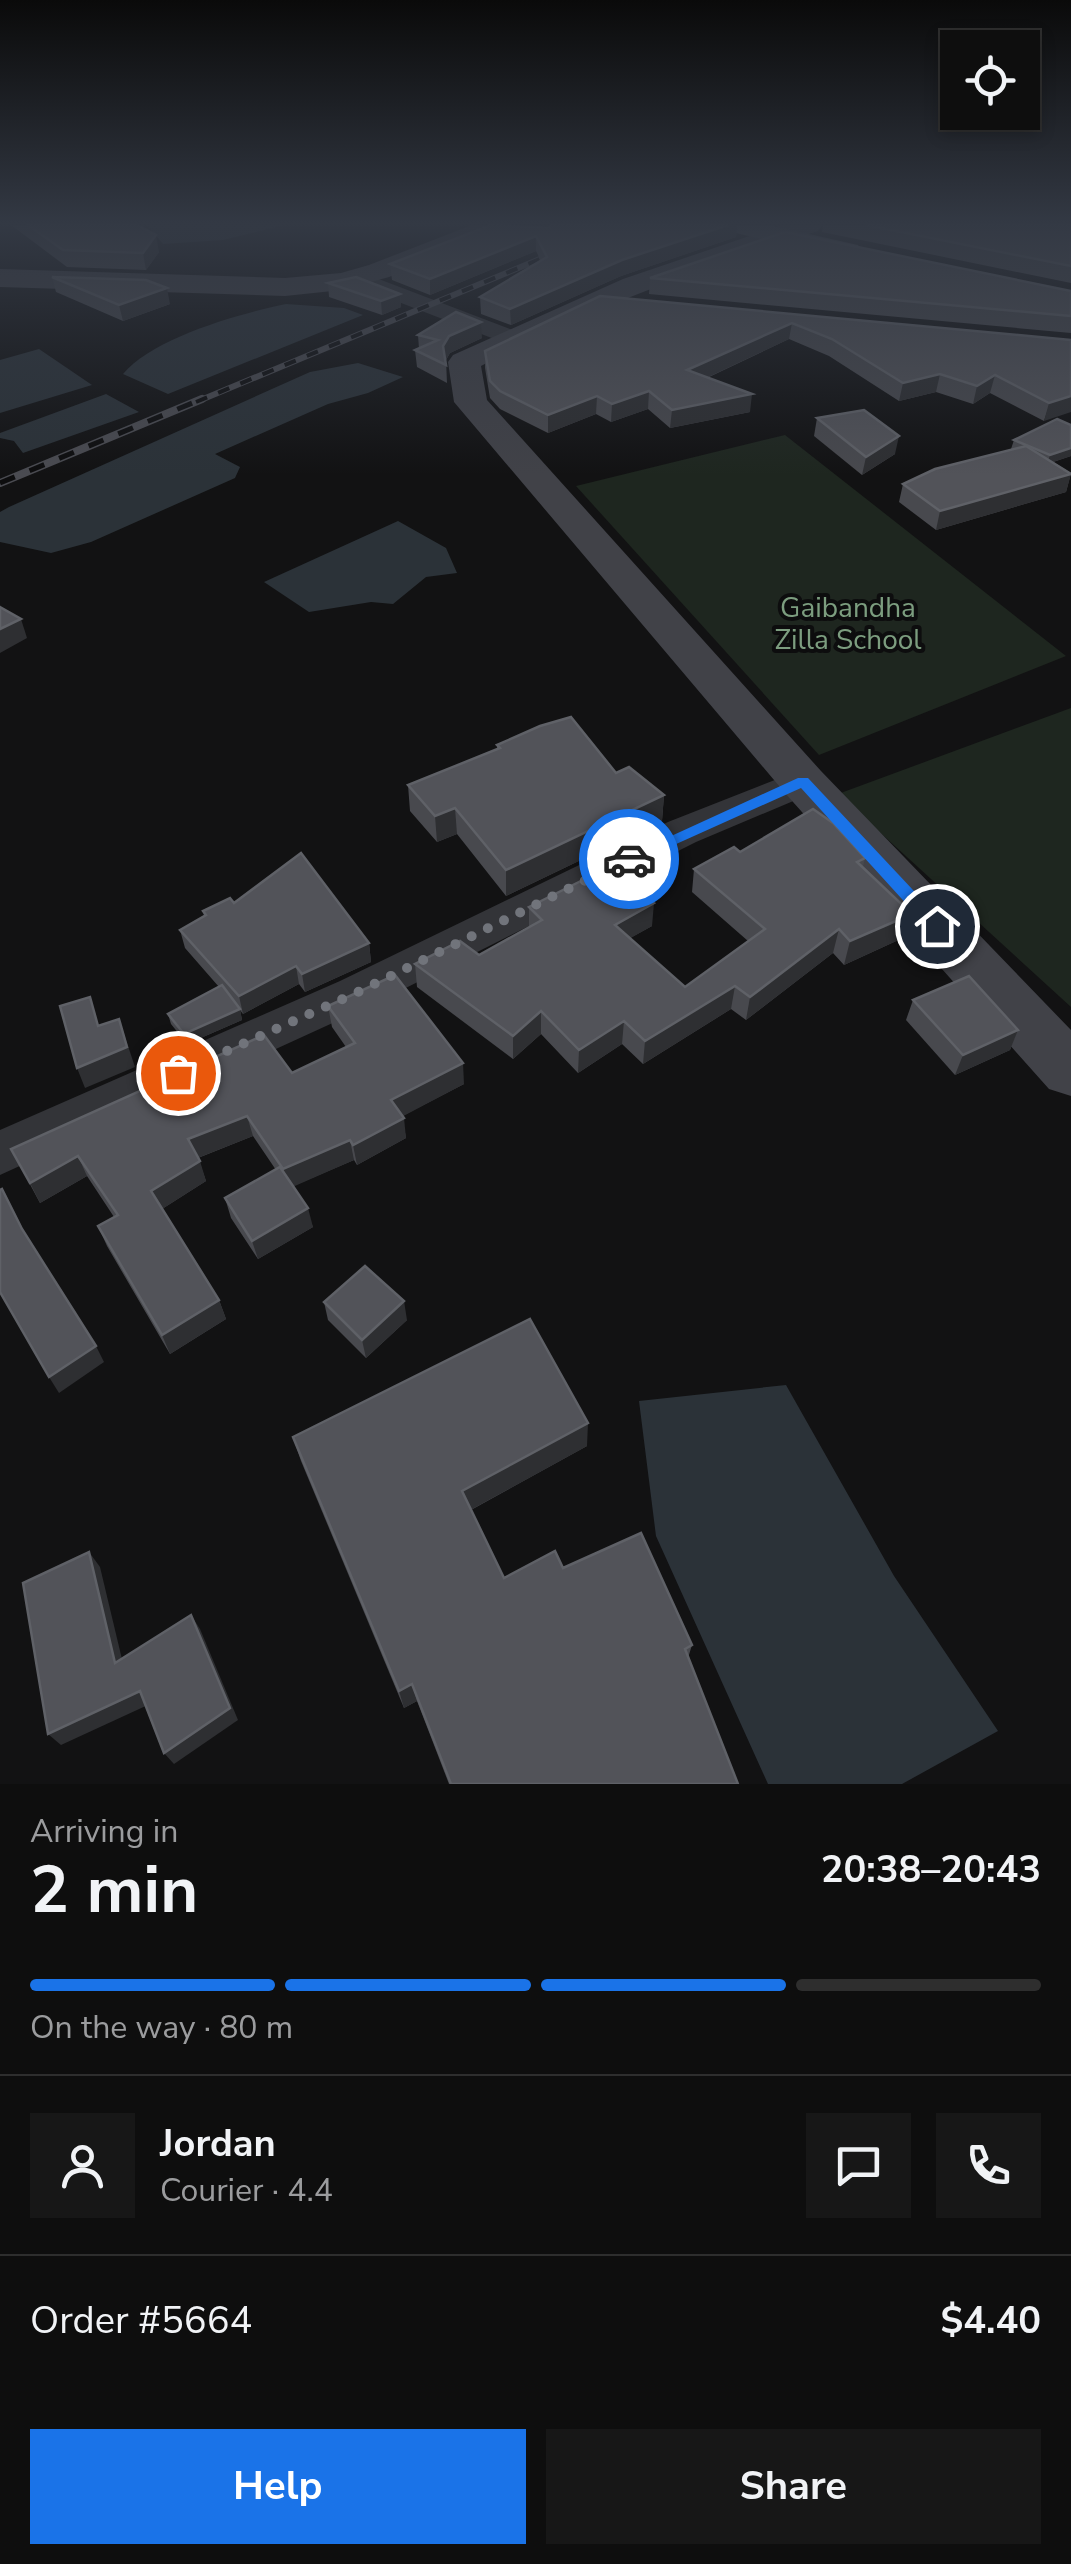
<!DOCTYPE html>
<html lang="en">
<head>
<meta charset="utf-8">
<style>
	body { margin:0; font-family:"Nunito Sans",sans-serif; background:#171717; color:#f1f3f6; height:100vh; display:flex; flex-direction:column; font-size:38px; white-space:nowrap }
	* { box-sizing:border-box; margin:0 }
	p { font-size:32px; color:#9b9c9e }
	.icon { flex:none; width:55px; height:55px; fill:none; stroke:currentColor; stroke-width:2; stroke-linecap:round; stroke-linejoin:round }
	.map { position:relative; height:1784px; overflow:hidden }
	.drawer { display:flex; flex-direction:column; background:#0e0e0e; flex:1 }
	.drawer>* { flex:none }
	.fabs { position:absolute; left:940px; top:30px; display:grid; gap:20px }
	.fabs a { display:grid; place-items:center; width:100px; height:100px; border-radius:0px; background:#0e0e0e; box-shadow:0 5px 15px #0003,0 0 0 2px #2e2e2e; font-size:50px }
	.pin { position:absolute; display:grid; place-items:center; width:85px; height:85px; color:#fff; margin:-42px; border:5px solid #fff; border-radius:50%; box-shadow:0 2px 10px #0007 }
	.courier { position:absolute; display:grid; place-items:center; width:100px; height:100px; margin:-50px; border:8px solid #1a73e8; border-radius:50%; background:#fff; color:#222; box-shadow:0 2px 12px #0007 }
	.summary em { font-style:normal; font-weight:700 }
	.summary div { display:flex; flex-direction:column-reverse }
	.summary { display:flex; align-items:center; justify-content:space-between; height:170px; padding:0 30px }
	h1 { font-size:65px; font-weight:700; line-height:75px }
	.bar { display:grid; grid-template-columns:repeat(4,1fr); gap:15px 10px; align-content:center; height:120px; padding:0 30px }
	.bar i { height:12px; border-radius:8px; background:#2e2e2e }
	.bar .active { background:#1a73e8 }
	.bar p { grid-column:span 4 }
	.line { display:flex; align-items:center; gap:25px; padding:0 30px; border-top:2px solid #2e2e2e }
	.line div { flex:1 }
	.round { display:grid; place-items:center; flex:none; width:105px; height:105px; border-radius:0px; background:#171717 }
	.primary-button { display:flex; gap:20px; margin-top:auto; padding:20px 30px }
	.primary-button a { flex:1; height:115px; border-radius:0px; background:#1a73e8; color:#fff; font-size:40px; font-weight:700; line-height:115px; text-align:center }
	.primary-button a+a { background:#171717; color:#f1f3f6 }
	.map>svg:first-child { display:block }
	.green { fill:#1e261f }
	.water { fill:#2b3238 }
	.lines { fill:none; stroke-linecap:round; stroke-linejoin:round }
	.street { fill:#333438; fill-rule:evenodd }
	.secondary { fill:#414248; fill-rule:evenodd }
	.primary { fill:#4f5157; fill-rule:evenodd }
	.rail-far1-casing { stroke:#4a4b51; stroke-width:6 }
	.rail-casing { stroke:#4a4b51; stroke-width:8 }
	.rail-far1 { stroke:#0d0d0e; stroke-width:4; stroke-dasharray:12; stroke-linecap:butt }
	.rail { stroke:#0d0d0e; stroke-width:5; stroke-dasharray:16; stroke-linecap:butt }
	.wall { fill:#48494e }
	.shaded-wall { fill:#2e2f32 }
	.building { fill:#525359; stroke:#5f6167; stroke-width:2.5 }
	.route { fill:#1a73e8 }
	.done { stroke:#71747b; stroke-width:10; stroke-dasharray:0 18 }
	.labels { text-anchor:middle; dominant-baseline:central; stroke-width:8; stroke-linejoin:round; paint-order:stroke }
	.far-park-label { font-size:28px; fill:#7c9d7f; stroke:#0d0d0e }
</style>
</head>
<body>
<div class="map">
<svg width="1071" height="1784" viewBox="0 0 1071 1784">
	<rect width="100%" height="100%" fill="#121213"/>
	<g class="green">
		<path d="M785,435l281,221 -247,99 -243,-269z"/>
		<path d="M1071,708v299l-233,-213z"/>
	</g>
	<g class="water">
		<path d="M147,225h137l-61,15 -60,4z"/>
		<path d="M286,304l58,4 19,7 -195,79 -45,-20c29,-36 118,-61 163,-70z"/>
		<path d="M39,349l53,36 -92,28v-53z"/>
		<path d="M358,363l45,14 -35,16 -40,11 -113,50 25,13 -5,11 -144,64 -40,11 -51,-11v-30l9,-5 301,-135z"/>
		<path d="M106,394l33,18 -116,41 -9,-12 -14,-3v-5z"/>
		<path d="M398,521l48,27 11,25 -31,4 -33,27 -22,-2 -62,10 -45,-30z"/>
		<path d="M786,1385l108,191 104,155 -96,53h-134l-112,-248 -17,-135z"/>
	</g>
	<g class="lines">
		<g class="street">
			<path d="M355,270l163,62 4,5 -4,5h-16l-155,-60 -3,-5z"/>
			<path d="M803,769l14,4 5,9 -5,9 -121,51 -324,163 -372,170v-45l340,-149 328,-159z"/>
		</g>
		<g class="secondary">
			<path d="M472,225h36l-4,6 -115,46 -47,13 -57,6 -285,-9v-18l285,9 56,-5 28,-8z"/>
			<path d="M782,225h40l-4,6c-116,36 -229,78 -337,135l6,34 334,371 250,259v66l-22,-7 -264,-296 -331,-391 -6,-40 5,-7 170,-76z"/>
		</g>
		<path class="primary" d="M723,225h46l89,20 4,6 -14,8 -121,-28z"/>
		<defs>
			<path id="rail-far1" d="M196,402l368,-153"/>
			<path id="rail" d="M0,483l202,-84"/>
		</defs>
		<use href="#rail-far1" class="rail-far1-casing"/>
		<use href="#rail" class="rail-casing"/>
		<use href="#rail-far1" class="rail-far1"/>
		<use href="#rail" class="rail"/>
	</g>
	<g class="wall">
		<path d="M11,225h126l22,27 -13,18 -79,-3z"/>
		<path d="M550,225h187l-1,12 -115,39 -110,49 -30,-11 -1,-17 61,-36 -5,-10 -106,44 -38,-15 -2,-16 160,-36z"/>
		<path d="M823,225h248v58l-249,-51z"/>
		<path d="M52,277l118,27 -47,17 -67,-29z"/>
		<path d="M650,278l421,13v42l-422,-39z"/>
		<path d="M328,283l72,11 1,13 -19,8 -53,-18z"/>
		<path d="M600,296l471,44 -27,81 -54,-28 -17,11 -37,-12 -37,9 -70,-45 -40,-17 -82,39 43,34 -80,16 -22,-19 -37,13 -15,-8 -48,19 -48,-24 -10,-11 -5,-30v-17z"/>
		<path d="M418,335l64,3 -32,15 -4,7 1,23 -30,-16 -2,-17 4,-1z"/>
		<path d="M817,418l78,36 -33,21 -48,-39z"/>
		<path d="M1071,425v31l-18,6 18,11 -5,19 -130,38 -37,-28 4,-18 108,-35 3,-9z"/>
		<path d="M497,745l119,28 48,22 -2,26 -156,75 -49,-62 -20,8 -27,-31 -2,-26 89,-36z"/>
		<path d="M740,852l125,6 -2,9 49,47 -7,23 -61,28 -11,-12 -87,67 -15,-11 -88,55 -21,-20 -44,29 -37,-39 -28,25 -96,-72 -2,-23 64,-9 50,-28v-20l123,19 -22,12 55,49 63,-46 -56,-49 2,-23z"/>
		<path d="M234,903l135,40 2,19 -66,30 -6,-8 -56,30 -3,-4 2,10 -55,24 -16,-20 -3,-10 51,-27 -34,-39 -5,-18 24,-14 -1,-5z"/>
		<path d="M913,1000l105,30 -8,20 -55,25 -49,-55z"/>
		<path d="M328,1006l136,78 -62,32 4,22 -49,27 -3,-5 -61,26 20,41 -55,32 -27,-41 -6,-20 51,-28 -23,-34 -55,22 8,23 -44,28 57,91 7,19 -56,35 -63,-108 -9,-20 16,-9 -27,-41 -47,27 -29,-54 281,-76 54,-26 -14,-20z"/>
		<path d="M324,1302l83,18 -41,38 -38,-38z"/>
		<path d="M293,1437l294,9 -116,64 33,68 59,-10 129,77 -4,13 50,126h-289l-32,-83 -13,7 -103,-247z"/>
	</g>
	<g class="shaded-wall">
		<path d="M728,225h9l-1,12 -115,39 -110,49 -1,-16 112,-49z"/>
		<path d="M156,235l3,17 -13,18 -3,-17z"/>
		<path d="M536,236v15l-106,44v-16z"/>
		<path d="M167,288l3,16 -47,17 -4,-16z"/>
		<path d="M400,294l1,13 -19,8 -1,-14z"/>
		<path d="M481,322l1,16 -32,15 -6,10 -1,-17 6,-10z"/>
		<path d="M792,323l-3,16 -104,49 2,-18z"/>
		<path d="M940,374l-4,18 -37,9 4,-18z"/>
		<path d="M995,375l-5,18 -17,11 4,-18z"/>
		<path d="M649,391l-1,18 -37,13 1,-18z"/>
		<path d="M752,394l-2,18 -80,16 2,-18z"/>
		<path d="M597,396l-1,18 -48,19v-18z"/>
		<path d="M1071,396v16l-27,9 5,-18z"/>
		<path d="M899,436l-4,18 -33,21 4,-18z"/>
		<path d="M1071,448v8l-24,8 3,-9z"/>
		<path d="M1071,474l-5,18 -130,38 4,-19z"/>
		<path d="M21,619l6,19 -27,15v-24z"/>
		<path d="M664,795l-2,26 -156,75v-26z"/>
		<path d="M455,808l2,26 -20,8 -2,-26z"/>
		<path d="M654,903l-2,23 -39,22 2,-23z"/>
		<path d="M912,914l-7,23 -61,28 6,-24z"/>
		<path d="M839,929l-6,24 -87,67 4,-23z"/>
		<path d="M369,943l2,19 -66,30 -3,-18z"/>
		<path d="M296,966l3,18 -56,30 -4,-18z"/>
		<path d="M735,986l-4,23 -88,55 2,-23z"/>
		<path d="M240,1009l2,11 -55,24 -3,-10z"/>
		<path d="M541,1011v23l-28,25v-23z"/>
		<path d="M119,1019l16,48 -50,21 -8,-20z"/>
		<path d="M624,1021l-2,23 -44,29 1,-23z"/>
		<path d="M1018,1030l-8,20 -55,25 8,-20z"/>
		<path d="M463,1063l1,21 -70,37 -3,-21z"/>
		<path d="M247,1116l6,20 -58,23 -7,-20z"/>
		<path d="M404,1118l2,20 -49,27 -4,-20z"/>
		<path d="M350,1140l4,20 -66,29 -5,-20z"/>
		<path d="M78,1156l9,20 -47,27 -10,-20z"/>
		<path d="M200,1161l6,20 -47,30 -8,-20z"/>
		<path d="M308,1208l5,19 -55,32 -6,-18z"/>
		<path d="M219,1300l7,19 -56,35 -8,-19z"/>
		<path d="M404,1301l3,19 -41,38 -4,-18z"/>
		<path d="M96,1346l8,16 -45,31 -10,-16z"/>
		<path d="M588,1423l-1,23 -122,67 -3,-22z"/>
		<path d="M89,1552l11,15 26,109 -11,-13z"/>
		<path d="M191,1615l9,14 38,91 -64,44 -10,-11z"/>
		<path d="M412,1684l5,17 -13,7 -5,-17z"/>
		<path d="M140,1691l10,13 -89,41 -13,-11z"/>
	</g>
	<g class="building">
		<path d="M28,225h109l19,10 -13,18 -80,-3z"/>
		<path d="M491,225l59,3v-3h178l-106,35 -112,49 -30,-12 67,-40 -11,-21 -106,43 -40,-15z"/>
		<path d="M866,225h205v41z"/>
		<path d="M785,232l286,59v25l-421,-38z"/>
		<path d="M52,277l94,3 21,8 -48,17z"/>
		<path d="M356,277l44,17 -19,7 -53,-18z"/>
		<path d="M600,296l471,44v56l-22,7 -54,-28 -18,11 -37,-12 -37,9 -71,-44 -40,-16 -105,47 65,24 -80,16 -23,-19 -37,13 -15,-8 -49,19 -48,-24 -10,-10 -5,-30z"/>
		<path d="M456,312l25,10 -32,14 -6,10 3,19 -31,-15 23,-10 -20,-5z"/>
		<path d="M864,410l35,26 -33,21 -49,-39z"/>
		<path d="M1057,419l14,6v23l-21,7 -36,-15z"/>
		<path d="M1026,446l45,28 -131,37 -37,-27 32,-15z"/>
		<path d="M0,607l21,12 -21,10z"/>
		<path d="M571,717l45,56 13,-6 35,28 -158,75 -51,-62 -20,8 -27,-31 92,-37 -3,-3 43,-19z"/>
		<path d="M813,809l20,14 32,35 -8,4 55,52 -62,27 -11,-12 -89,68 -15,-11 -90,55 -21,-20 -45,29 -38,-39 -28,25 -98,-72 45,-23 19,14 63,-35 -13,-13 82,-41 43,37 -39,22 70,62 80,-58 -71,-60 40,-22 6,5z"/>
		<path d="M301,853l68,90 -67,31 -6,-8 -57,30 -59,-66 26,-15 -3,-4 27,-13 4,5z"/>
		<path d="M395,975l68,88 -72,37 13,18 -51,27 -3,-5 -67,29 -36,-53 -59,23 12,22 -49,30 68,109 -57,35 -64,-109 20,-11 -40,-59 -48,27 -19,-34 253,-114 28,38 63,-30 -27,-37z"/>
		<path d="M969,976l49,54 -55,25 -50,-55z"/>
		<path d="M222,985l18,24 -56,25 -16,-20z"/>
		<path d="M90,997l8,29 21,-7 8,28 -50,21 -17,-62z"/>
		<path d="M280,1167l28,41 -56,33 -27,-43z"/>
		<path d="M2,1189l20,40 74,117 -47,31 -49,-85v-102z"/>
		<path d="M365,1266l39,35 -42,39 -38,-38z"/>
		<path d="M530,1319l58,104 -126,68 42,87 51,-27 8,17 78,-35 51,112 -7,4 53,135h-287l-39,-100 -13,7 -106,-254z"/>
		<path d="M89,1552l26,111 76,-48 39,93 -66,45 -24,-62 -92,43 -25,-151z"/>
	</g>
	<linearGradient id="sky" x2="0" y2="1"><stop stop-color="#0a0a0a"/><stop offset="0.47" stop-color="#333944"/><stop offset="1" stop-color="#333944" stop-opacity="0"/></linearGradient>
	<rect width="1071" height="475" fill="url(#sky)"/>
	<path class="route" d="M798,778h10l135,144v9h-12l-130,-143 -167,75h-11l-2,-4z"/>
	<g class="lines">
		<path class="done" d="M178,1073l178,-80 273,-134"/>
	</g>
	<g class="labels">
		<g class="far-park-label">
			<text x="848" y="608">Gaibandha<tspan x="848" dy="32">Zilla School</tspan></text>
		</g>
	</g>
</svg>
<div class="fabs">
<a><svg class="icon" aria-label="locate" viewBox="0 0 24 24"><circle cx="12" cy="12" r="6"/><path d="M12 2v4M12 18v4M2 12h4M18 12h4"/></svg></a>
</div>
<div class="pin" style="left:178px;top:1073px;background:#ea580c"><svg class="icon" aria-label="bag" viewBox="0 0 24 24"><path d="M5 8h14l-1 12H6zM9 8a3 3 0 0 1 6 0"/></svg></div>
<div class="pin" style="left:937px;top:926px;background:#1f2937"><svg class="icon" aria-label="home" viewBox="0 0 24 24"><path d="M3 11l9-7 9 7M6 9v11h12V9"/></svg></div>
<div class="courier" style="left:629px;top:859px"><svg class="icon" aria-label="car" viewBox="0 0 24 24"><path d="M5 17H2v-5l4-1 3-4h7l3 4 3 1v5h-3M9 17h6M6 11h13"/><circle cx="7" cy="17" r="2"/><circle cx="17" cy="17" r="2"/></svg></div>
</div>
<section class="drawer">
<div class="summary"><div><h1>2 min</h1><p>Arriving in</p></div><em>20:38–20:43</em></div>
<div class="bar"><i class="active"></i><i class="active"></i><i class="active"></i><i></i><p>On the way · 80 m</p></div>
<div class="line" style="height:180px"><a class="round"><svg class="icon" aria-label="person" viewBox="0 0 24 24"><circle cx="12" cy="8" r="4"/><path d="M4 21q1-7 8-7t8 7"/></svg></a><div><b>Jordan</b><p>Courier · 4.4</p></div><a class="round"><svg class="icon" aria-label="chat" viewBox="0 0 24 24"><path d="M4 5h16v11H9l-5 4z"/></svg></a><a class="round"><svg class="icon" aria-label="phone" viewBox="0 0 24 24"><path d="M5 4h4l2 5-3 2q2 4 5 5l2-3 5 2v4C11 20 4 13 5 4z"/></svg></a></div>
<div class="line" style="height:130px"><div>Order #5664</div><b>$4.40</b></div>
<div class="primary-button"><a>Help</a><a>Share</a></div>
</section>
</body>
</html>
